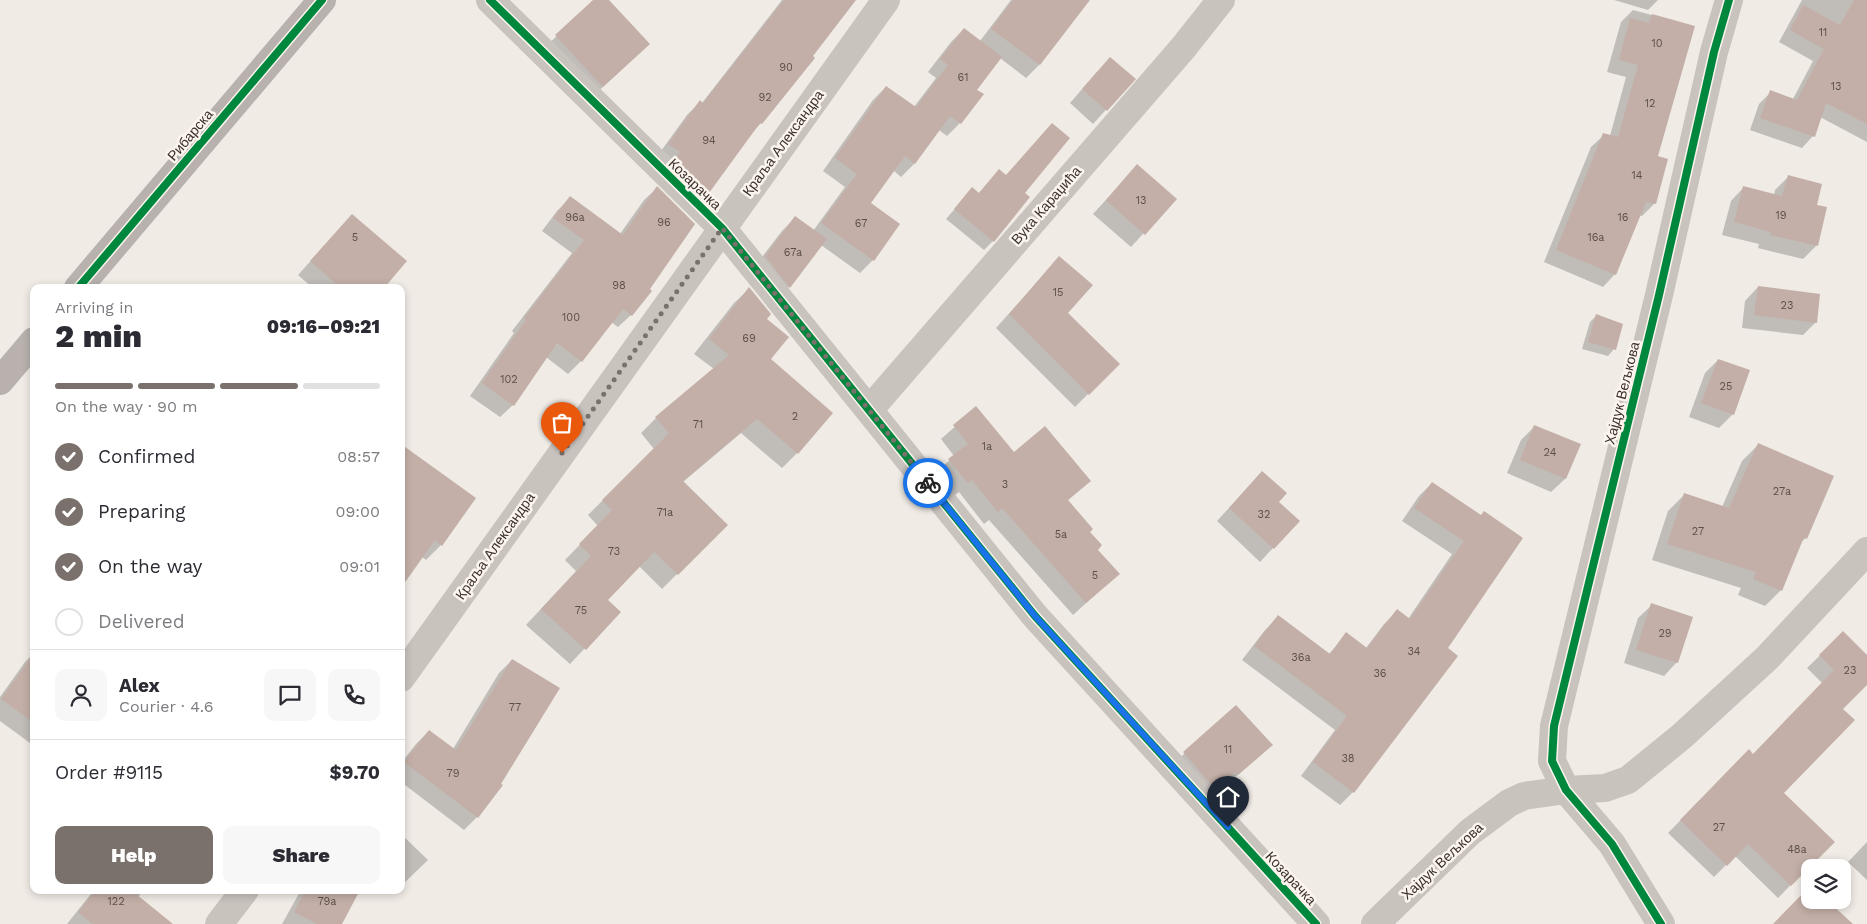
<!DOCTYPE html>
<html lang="en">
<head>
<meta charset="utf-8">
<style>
	body { margin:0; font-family:"Work Sans",sans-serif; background:#f7f7f7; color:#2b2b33; height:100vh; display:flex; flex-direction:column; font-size:19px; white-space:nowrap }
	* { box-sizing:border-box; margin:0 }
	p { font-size:16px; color:#7c7c81 }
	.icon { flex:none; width:28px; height:28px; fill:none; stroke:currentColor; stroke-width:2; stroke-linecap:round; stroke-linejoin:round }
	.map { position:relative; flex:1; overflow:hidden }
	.side { position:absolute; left:30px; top:284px; width:375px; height:610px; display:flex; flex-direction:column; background:#fff; border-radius:10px; box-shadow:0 2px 8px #0003 }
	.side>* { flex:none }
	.tools { position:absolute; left:1801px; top:859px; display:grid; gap:10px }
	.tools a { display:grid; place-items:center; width:50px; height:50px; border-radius:10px; background:#fff; box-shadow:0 2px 8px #0003; font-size:25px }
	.pin { position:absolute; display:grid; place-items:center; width:42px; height:42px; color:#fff; margin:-51px -21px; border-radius:50% 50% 50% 0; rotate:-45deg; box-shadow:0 0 5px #0007 }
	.pin .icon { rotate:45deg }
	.courier { position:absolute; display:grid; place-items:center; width:50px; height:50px; margin:-25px; border:4px solid #1a73e8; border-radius:50%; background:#fff; color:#222; box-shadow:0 1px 6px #0007 }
	.summary em { font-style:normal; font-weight:800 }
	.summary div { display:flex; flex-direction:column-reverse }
	.summary { display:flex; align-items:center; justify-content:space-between; height:85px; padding:0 25px }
	h1 { font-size:32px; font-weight:800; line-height:38px }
	.bar { display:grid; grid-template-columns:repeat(4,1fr); gap:8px 5px; align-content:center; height:60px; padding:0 25px }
	.bar i { height:6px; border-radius:4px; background:#e1e1e2 }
	.bar .selected { background:#7a716c }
	.bar p { grid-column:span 4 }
	.line { display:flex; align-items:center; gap:12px; padding:0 25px; border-top:1px solid #e1e1e2 }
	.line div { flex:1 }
	.round { display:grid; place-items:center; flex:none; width:52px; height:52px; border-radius:10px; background:#f7f7f7 }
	ol { padding:0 25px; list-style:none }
	li { display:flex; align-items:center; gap:15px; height:55px }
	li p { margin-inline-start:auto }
	li .icon { padding:5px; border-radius:50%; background:#7a716c; color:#fff; stroke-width:4 }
	li:last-child { color:#7c7c81 }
	li i { width:28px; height:28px; border:2px solid #e1e1e2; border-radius:50% }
	.cta { display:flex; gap:10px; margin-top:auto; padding:10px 25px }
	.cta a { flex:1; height:58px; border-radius:10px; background:#7a716c; color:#fff; font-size:20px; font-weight:800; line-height:58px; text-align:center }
	.cta a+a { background:#f7f7f7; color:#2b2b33 }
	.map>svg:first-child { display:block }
	.shadow { fill:#0003 }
	.building { fill:#c3afa7 }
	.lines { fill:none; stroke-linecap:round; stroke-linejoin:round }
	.minor { stroke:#c9c3be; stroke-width:28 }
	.primary { stroke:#b8b1ad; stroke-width:28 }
	.cycleway-casing { stroke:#fbf5ee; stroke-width:11 }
	.cycleway { stroke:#00873e; stroke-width:8 }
	.done { stroke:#7a716c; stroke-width:5; stroke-dasharray:0 9 }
	.route { stroke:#1a73e8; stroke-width:6 }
	.labels { text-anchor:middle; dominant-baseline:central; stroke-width:5; stroke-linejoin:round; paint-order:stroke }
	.number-label { font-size:11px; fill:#5d504a }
	.street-label { font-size:14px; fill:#3b302b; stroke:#fbf5ee }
</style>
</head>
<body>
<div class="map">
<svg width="1867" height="924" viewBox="0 0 1867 924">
	<rect width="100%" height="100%" fill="#f0ebe5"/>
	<g class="shadow">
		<path d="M595,0h13l27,57 -46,43 -46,-51z"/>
		<path d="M782,0h73l-94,123 -11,12 -42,58 -13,13 -39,-48 31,-43 13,-13 2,1z"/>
		<path d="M1011,0h77l-49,65 -13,13 -26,-20 -24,32 -16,33 -13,13 -8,-6 -25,34 -13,13 -8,-7 -23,33 29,22 -26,35 -13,13 -39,-28 -32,42 -12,13 -25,-30 30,-39 14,-14 17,14 32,-44 -22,-16 50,-71 13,-13 28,20 22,-29 -8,-6 23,-30 13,-13 16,12z"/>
		<path d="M1614,0h44l-10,10z"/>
		<path d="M1802,0h65v142l-47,-25 -7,19 -11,12 -52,-18 9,-26 12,-12 22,7 20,-38 -34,-19z"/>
		<path d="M1633,10l60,16 -36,131 -3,47 -12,12 -3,-1 -24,59 -12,13 -59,-25 47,-115 13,-12 6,1 16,-59 -19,-5 14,-50z"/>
		<path d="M1097,72l37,7 -41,45 -23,-21z"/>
		<path d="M1137,166l38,33 -44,48 -38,-33z"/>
		<path d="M999,171l24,22 -30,48 -9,9 -38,-31 26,-30 6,5z"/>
		<path d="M1788,177l27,29 11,2 -10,38 -13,13 -45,-11 1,-4 -37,-9 9,-34 13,-14 30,8 1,-5z"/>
		<path d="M657,188l-26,127 -13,12 -7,-5 -30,39 -13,13 -22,-17 -33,48 -13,12 -30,-21 44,-63 -2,-2 60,-78 -30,-22 15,-20 13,-13 50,36 24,-34z"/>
		<path d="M352,215l30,73h-69l-15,-13z"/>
		<path d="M1059,258l7,55 52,51 -43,43 -79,-79z"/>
		<path d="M1758,287l58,35 -13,13 -61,-7 3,-27z"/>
		<path d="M749,289l16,31 4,39 28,94 -15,15 -41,-35 -58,49 43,43 -64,64 -23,-23 -33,34 13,12 -49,52 -44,-39 50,-54 -11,-11 33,-34 -10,-11 66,-66 -13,-16 15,-15 58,-49 -20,-15 40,-51z"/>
		<path d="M1596,316l18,33 -6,7 -26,-7 8,-27z"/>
		<path d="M1718,360l30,11 -15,43 -14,14 -30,-11 16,-44z"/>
		<path d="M976,408l38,46 75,27 -22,20 21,31 8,18 22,24 -45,41 -84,-95 -5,4 -25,-32 -5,4 -18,-23 18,-17 -13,-17z"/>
		<path d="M1534,427l45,18 -14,34 -14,13 -44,-19 14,-33z"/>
		<path d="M401,445l40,100 -15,15 -4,-3z"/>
		<path d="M1758,445l48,93 -6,5 -19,47 -16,16 -27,-11 3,-7 -89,-28 16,-49 16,-16 38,12 20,-46z"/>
		<path d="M1432,483l48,34 -34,131 -93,144 -13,13 -39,-29 34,-46 -93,-70 23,-30 13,-13 50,38 19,-21 19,14 18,-24 13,-13 11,8 44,-65 -50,-33 17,-25z"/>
		<path d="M1249,486l28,16 21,19 -38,41 -43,-41z"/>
		<path d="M1652,605l25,57 -13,14 -40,-13 14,-45z"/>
		<path d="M1843,633l24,24v26l-26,26 -59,84 51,49 -55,56 -43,-42 -21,21 -46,-44 81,-82 4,4 70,-71 -16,-16z"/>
		<path d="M34,653v93l-34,-25v-24l25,-35z"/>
		<path d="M512,660l-35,157 -13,13 -63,-48v-19l15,-19 13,-13 24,18 46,-76z"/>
		<path d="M1236,706l35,39 -47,42 -3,-3 -20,17 -30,-35z"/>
		<path d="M401,834l27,26 -27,26z"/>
		<path d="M1867,842v38l-19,-18z"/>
		<path d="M94,890h50l-6,7 33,27h-104z"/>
		<path d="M301,890h58l-19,34h-58z"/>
	</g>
	<g class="building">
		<path d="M593,0h16l41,44 -47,43 -48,-52z"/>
		<path d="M784,0h72l-43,56 2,2 -53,66 -2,-1 -51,70 -34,-33 5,-8 -12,-8 32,-44 3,3z"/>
		<path d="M1013,0h77l-50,65 -49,-36z"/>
		<path d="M1854,0h13v124l-41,-21 -11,34 -55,-19 10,-28 27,10 27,-51 -34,-19 13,-25 37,20z"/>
		<path d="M1652,14l43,12 -37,130 10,3 -12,45 -10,-2 -30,73 -60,-25 47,-117 15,4 20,-72 -19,-5 11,-42 19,5z"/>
		<path d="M964,28l38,29 -25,33 7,4 -23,30 -11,-8 -35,48 -10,-8 -34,47 29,21 -26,37 -53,-38 36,-49 -22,-16 51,-72 30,21 32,-42 -8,-6z"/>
		<path d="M1110,57l26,22 -29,32 -25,-22z"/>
		<path d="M1052,123l18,15 -45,55 5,4 -36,45 -40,-33 18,-22 7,6 20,-24 7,6z"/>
		<path d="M1137,164l40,35 -32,36 -39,-35z"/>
		<path d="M1788,175l34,9 -5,21 10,2 -9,39 -48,-11 1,-3 -37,-10 9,-36 39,10z"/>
		<path d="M657,186l38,38 -45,65 2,2 -20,25 -9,-7 -41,53 -25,-19 -43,63 -32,-23 44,-63 -2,-2 60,-78 -31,-22 17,-22 53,39z"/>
		<path d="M352,214l55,47 -23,27h-43l-31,-27z"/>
		<path d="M795,216l32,23 -37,49 -25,-32z"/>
		<path d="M1059,256l34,29 -25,28 52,51 -31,31 -80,-81z"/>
		<path d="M1758,286l62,8 -3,29 -63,-8z"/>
		<path d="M749,287l22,27 -4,5 22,18 -18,22 62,54 -35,41 -41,-35 -74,62 45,44 -50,50 -24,-23 -46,48 13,12 -35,38 -45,-41 50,-53 -12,-12 33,-34 -10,-10 67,-67 -14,-16 74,-62 -20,-16z"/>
		<path d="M1596,314l27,10 -7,26 -28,-8z"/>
		<path d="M1718,359l32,11 -16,45 -33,-12z"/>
		<path d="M976,406l38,46 31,-26 46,55 -23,19 25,29 -3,3 12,13 -4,5 22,24 -34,29 -84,-95 -4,4 -26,-32 -4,3 -20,-24 20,-15 -15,-19z"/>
		<path d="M1534,425l47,19 -15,35 -46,-19z"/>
		<path d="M1758,443l76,33 -27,63 -3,-2 -22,54 -29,-12 3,-7 -89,-28 17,-51 45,15z"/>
		<path d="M401,444l75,54 -34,48 -7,-6 -34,48z"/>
		<path d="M1262,471l25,22 -8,9 21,19 -26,28 -45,-41z"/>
		<path d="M1432,482l49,33 3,-4 39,27 -75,110 10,8 -104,137 -41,-31 34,-46 -93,-70 24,-31 52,39 16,-22 21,16 30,-39 13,10 54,-78 -50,-33z"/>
		<path d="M1651,603l42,14 -15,46 -42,-13z"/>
		<path d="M1843,631l24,24v30l-24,24 12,11 -71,73 51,49 -44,44 -43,-42 -21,22 -47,-46 69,-71 4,5 81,-84 -15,-15z"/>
		<path d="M34,653v70l-33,-24z"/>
		<path d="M512,659l48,29 -59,96 2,1 -25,33 -74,-56 25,-32 27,20z"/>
		<path d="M1236,705l37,40 -35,30 -3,-3 -20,17 -32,-37z"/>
		<path d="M1810,886v14h17l26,24h-80z"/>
		<path d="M96,890h35l42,34h-80l-15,-12z"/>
		<path d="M306,890h54l-18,34h-25l-23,-12z"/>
	</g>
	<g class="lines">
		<g class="minor">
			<path d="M490,0l232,228 313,388 281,308"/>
			<path d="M870,409l313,-361 38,-48"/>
			<path d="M401,678l485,-678"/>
			<path d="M219,924l26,-34"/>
			<path d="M1375,924l95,-92 39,-29 15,-7 42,-6 39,-2 23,-8 54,-44 85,-78 100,-107"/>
			<path d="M1661,924l-49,-80 -46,-54 -14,-29 2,-35 105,-431 55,-243 15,-52"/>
		</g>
		<g class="primary">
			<path d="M78,288l244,-288"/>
			<path d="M0,381l34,-40"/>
		</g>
		<defs>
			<g id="cycleway">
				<path d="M490,0l232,228 313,388 281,308"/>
				<path d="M78,288l244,-288"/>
				<path d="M1661,924l-49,-80 -46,-54 -14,-29 2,-35 105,-431 55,-243 15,-52"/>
			</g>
		</defs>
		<use href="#cycleway" class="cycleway-casing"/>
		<use href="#cycleway" class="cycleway"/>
	</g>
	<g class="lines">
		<path class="done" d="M562,453l160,-225 206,255"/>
		<path class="route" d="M928,483l107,133 193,211"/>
	</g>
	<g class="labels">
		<g class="number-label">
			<text x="1823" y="32">11</text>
			<text x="1657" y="43">10</text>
			<text x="786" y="67">90</text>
			<text x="963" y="77">61</text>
			<text x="1836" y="86">13</text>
			<text x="765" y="97">92</text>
			<text x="1650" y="103">12</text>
			<text x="709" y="140">94</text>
			<text x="1637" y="175">14</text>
			<text x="1141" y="200">13</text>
			<text x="1781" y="215">19</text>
			<text x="575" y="217">96a</text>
			<text x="1623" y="217">16</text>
			<text x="664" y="222">96</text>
			<text x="861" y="223">67</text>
			<text x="355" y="237">5</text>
			<text x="1596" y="237">16a</text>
			<text x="793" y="252">67a</text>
			<text x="619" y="285">98</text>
			<text x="1058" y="292">15</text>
			<text x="1787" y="305">23</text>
			<text x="571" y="317">100</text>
			<text x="749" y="338">69</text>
			<text x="509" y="379">102</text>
			<text x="1726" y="386">25</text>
			<text x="795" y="416">2</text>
			<text x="698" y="424">71</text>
			<text x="987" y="446">1a</text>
			<text x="1550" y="452">24</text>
			<text x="1005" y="484">3</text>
			<text x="1782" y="491">27a</text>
			<text x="665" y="512">71a</text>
			<text x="1264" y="514">32</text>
			<text x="1698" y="531">27</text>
			<text x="1061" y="534">5a</text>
			<text x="614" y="551">73</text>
			<text x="1095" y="575">5</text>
			<text x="581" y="610">75</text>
			<text x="1665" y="633">29</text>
			<text x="1414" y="651">34</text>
			<text x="1301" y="657">36a</text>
			<text x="1850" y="670">23</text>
			<text x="1380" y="673">36</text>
			<text x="515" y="707">77</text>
			<text x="1228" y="749">11</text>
			<text x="1348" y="758">38</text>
			<text x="453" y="773">79</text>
			<text x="1719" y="827">27</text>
			<text x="1797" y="849">48a</text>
			<text x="116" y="901">122</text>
			<text x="327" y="901">79a</text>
		</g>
		<g class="street-label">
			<text transform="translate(190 135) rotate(-50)">Рибарска</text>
			<text transform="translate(783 143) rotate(-54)">Краља Александра</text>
			<text transform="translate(695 184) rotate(44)">Козарачка</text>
			<text transform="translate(1046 205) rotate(-49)">Вука Караџића</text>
			<text transform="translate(1622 393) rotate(-76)">Хајдук Вељкова</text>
			<text transform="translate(495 546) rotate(-55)">Краља Александра</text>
			<text transform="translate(1442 861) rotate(-43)">Хајдук Вељкова</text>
			<text transform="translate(1291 878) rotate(47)">Козарачка</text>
		</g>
	</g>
</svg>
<div class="tools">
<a><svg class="icon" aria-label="layers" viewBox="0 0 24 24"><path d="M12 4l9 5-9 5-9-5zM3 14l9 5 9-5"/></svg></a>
</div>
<div class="pin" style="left:562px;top:453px;background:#ea580c"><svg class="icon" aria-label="bag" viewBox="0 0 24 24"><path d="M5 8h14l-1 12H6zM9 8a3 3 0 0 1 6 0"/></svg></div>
<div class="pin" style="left:1228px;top:827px;background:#1f2937"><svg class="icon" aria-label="home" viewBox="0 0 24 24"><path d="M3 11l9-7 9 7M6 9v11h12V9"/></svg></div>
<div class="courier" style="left:928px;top:483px"><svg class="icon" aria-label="bike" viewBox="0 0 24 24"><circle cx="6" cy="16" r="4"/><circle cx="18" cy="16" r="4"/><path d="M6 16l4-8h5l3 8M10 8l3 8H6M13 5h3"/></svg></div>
<section class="side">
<div class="summary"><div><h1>2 min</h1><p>Arriving in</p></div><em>09:16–09:21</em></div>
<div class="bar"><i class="selected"></i><i class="selected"></i><i class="selected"></i><i></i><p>On the way · 90 m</p></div>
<ol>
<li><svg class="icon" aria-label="check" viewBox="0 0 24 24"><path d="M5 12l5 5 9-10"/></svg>Confirmed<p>08:57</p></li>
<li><svg class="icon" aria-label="check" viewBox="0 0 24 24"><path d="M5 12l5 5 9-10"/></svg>Preparing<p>09:00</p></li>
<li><svg class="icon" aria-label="check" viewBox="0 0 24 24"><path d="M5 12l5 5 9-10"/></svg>On the way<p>09:01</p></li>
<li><i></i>Delivered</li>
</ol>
<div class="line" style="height:90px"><a class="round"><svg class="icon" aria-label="person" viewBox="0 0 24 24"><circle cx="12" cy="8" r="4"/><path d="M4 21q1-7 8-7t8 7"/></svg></a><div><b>Alex</b><p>Courier · 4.6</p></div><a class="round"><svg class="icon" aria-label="chat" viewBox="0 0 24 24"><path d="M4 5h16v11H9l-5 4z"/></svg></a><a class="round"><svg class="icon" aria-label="phone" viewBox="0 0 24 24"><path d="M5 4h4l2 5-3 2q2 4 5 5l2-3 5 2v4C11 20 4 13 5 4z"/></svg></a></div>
<div class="line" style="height:65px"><div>Order #9115</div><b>$9.70</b></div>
<div class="cta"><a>Help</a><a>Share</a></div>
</section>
</div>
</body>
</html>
